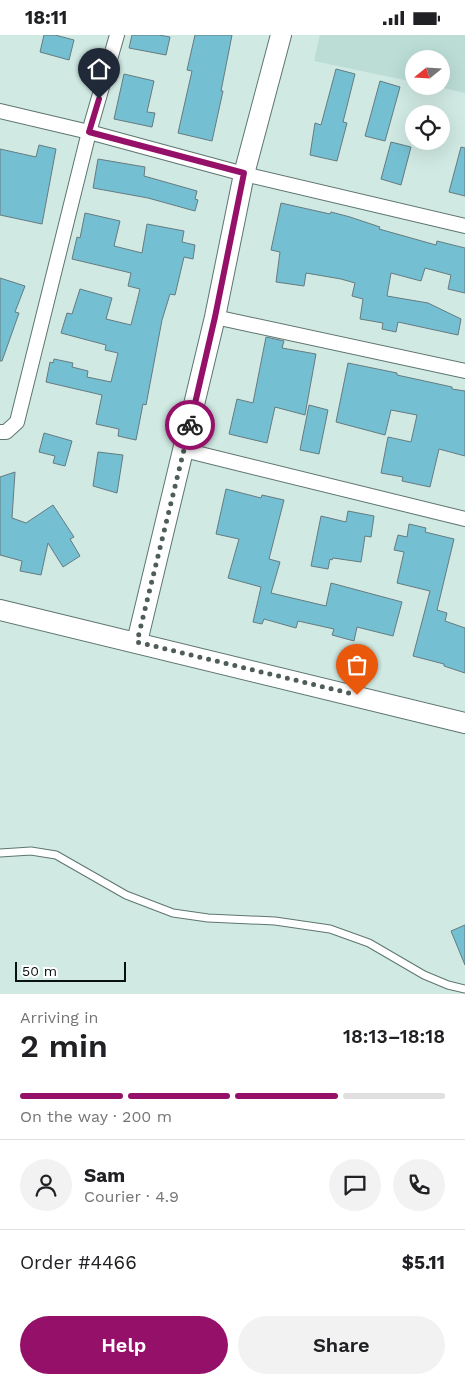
<!DOCTYPE html>
<html lang="en">
<head>
<meta charset="utf-8">
<style>
	body { margin:0; font-family:"Work Sans",sans-serif; background:#f2f2f2; color:#202124; height:100vh; display:flex; flex-direction:column; font-size:19px; white-space:nowrap }
	* { box-sizing:border-box; margin:0 }
	p { font-size:16px; color:#757577 }
	.icon { flex:none; width:28px; height:28px; fill:none; stroke:currentColor; stroke-width:2; stroke-linecap:round; stroke-linejoin:round }
	.map { position:relative; height:959px; overflow:hidden }
	.sheet { display:flex; flex-direction:column; background:#fff; flex:1 }
	.sheet>* { flex:none }
	.needle { width:32px; rotate:252deg }
	.buttons { position:absolute; left:405px; top:15px; display:grid; gap:10px }
	.buttons a { display:grid; place-items:center; width:45px; height:45px; border-radius:50%; background:#fff; box-shadow:0 5px 20px #0002; font-size:25px }
	.scale { position:absolute; left:15px; bottom:12px; width:111px; box-sizing:border-box; padding-left:5px; border:2px solid #091210; border-top:0; font-size:14px; line-height:18px; white-space:nowrap; color:#091210; -webkit-text-stroke:4px #fff; paint-order:stroke }
	.pin { position:absolute; display:grid; place-items:center; width:42px; height:42px; color:#fff; margin:-51px -21px; border-radius:50% 50% 50% 0; rotate:-45deg; box-shadow:0 0 5px #0007 }
	.pin .icon { rotate:45deg }
	.courier { position:absolute; display:grid; place-items:center; width:50px; height:50px; margin:-25px; border:4px solid #951169; border-radius:50%; background:#fff; color:#222; box-shadow:0 1px 6px #0007 }
	.head em { font-style:normal; font-weight:600 }
	.head div { display:flex; flex-direction:column-reverse }
	.head { display:flex; align-items:center; justify-content:space-between; height:85px; padding:0 20px }
	h1 { font-size:32px; font-weight:600; line-height:38px }
	.bar { display:grid; grid-template-columns:repeat(4,1fr); gap:8px 5px; align-content:center; height:60px; padding:0 20px }
	.bar i { height:6px; border-radius:4px; background:#e0e0e0 }
	.bar .selected { background:#951169 }
	.bar p { grid-column:span 4 }
	.line { display:flex; align-items:center; gap:12px; padding:0 20px; border-top:1px solid #e0e0e0 }
	.line div { flex:1 }
	.round { display:grid; place-items:center; flex:none; width:52px; height:52px; border-radius:26px; background:#f2f2f2 }
	.primary-button { display:flex; gap:10px; margin-top:auto; padding:10px 20px }
	.primary-button a { flex:1; height:58px; border-radius:30px; background:#951169; color:#fff; font-size:20px; font-weight:600; line-height:58px; text-align:center }
	.primary-button a+a { background:#f2f2f2; color:#202124 }
	.status { display:flex; justify-content:space-between; align-items:center; height:35px; padding:0 25px; background:#fff; direction:ltr }
	.status svg { height:14px; fill:currentColor }
	.map>svg:first-child { display:block }
	.built { fill:#bbddd6 }
	.building { fill:#74c0d2; stroke:#657b80 }
	.lines { fill:none; stroke-linecap:round; stroke-linejoin:round }
	.lane-casing { stroke:#5e7570; stroke-width:9 }
	.street-casing { stroke:#5e7570; stroke-width:16 }
	.secondary-casing { stroke:#5e7570; stroke-width:22 }
	.lane { stroke:#fff; stroke-width:7 }
	.street { stroke:#fff; stroke-width:14 }
	.secondary { stroke:#fff; stroke-width:20 }
	.done { stroke:#4f5d5a; stroke-width:5; stroke-dasharray:0 9 }
	.route { stroke:#951169; stroke-width:6 }
</style>
</head>
<body>
<div class="status"><b>18:11</b><svg viewBox="0 0 49 12"><path d="M0 12V9h3v3zM5 12V6h3v6zM10 12V3h3v9zM15 12V0h3v12zM26 1h20v11H26zM47 4h2v5h-2z"/></svg></div>
<div class="map">
<svg width="465" height="959" viewBox="0 0 465 959">
	<rect width="100%" height="100%" fill="#d0e9e3"/>
	<path class="built" d="M320,0h145v58l-30,-7h6v-27h-27v23l-100,-21z"/>
	<g class="building">
		<path d="M44,0h11l19,5 -5,20 -29,-8z"/>
		<path d="M132,0h27l11,2 -4,18 -37,-7z"/>
		<path d="M195,0h37l-11,56h2l-11,50 -34,-8 14,-62 -5,-1z"/>
		<path d="M336,34l19,5 -12,48 4,1 -10,38 -27,-6 5,-32 6,2z"/>
		<path d="M124,39l30,7 -7,31 8,1 -3,14 -38,-8z"/>
		<path d="M380,46l20,6 -15,54 -20,-5z"/>
		<path d="M391,107l20,5 -10,38 -20,-6z"/>
		<path d="M39,110l17,4 -14,75 -42,-9v-66l36,8z"/>
		<path d="M461,112l4,1v48l-16,-4z"/>
		<path d="M98,124l47,8 -1,9 53,15 -2,8 3,1 -3,11 -47,-13 -55,-10z"/>
		<path d="M281,168l49,11 1,-2 19,5 30,10 -1,2 57,16 1,-4 28,7v45l-17,-4 3,-14 -26,-7 -4,13 -30,-8 -4,23 41,7 33,16 -3,16 -60,-13 -2,10 -14,-3 1,-6 -23,-4 3,-20 -11,-3 3,-13 -14,-4 -35,-6 -2,13 -28,-4 4,-30 -9,-2z"/>
		<path d="M85,178l35,8 -6,25 28,7 5,-29 37,7 -2,11 13,3 -2,14 -9,-2 -9,38 -5,-1 -8,26 -16,85 -3,-1 -7,36 -18,-4 1,-7 -23,-5 6,-29 -56,-13 4,-20 3,1 1,-4 19,4 -1,4 16,4 -1,6 24,5 7,-29 -13,-3 1,-5 -45,-12 6,-20 5,1 8,-25 32,9 -6,21 25,6 9,-36 -12,-3 3,-13 -59,-14 5,-22 3,1z"/>
		<path d="M0,243l25,8 -10,26 4,1 -17,48h-2z"/>
		<path d="M266,302l18,4 -2,7 34,6 -11,61 -30,-8 -8,36 -38,-9 8,-35 16,4z"/>
		<path d="M348,328l49,10v2l55,12v2l13,2v65l-26,-7 -9,38 -28,-6 1,-4 -22,-4 7,-36 23,5 6,-27 -26,-5 -6,25 -49,-13z"/>
		<path d="M309,370l19,5 -9,44 -19,-4z"/>
		<path d="M44,398l28,8 -7,25 -12,-3 2,-7 -16,-4z"/>
		<path d="M98,417l25,3 -6,38 -24,-7z"/>
		<path d="M15,437l-3,46 14,5 27,-18 21,32 -4,2 10,17 -17,11 -15,-24 -7,32 -21,-4 2,-10 -22,-6v-78z"/>
		<path d="M226,454l35,9 1,-3 22,5 -15,59 11,3 -9,31 55,13 5,-23 71,19 -9,34 -36,-9 -3,14 -22,-6 2,-6 -36,-8 -2,7 -32,-9 -2,5 -9,-2 8,-35 -33,-9 11,-39 -23,-5z"/>
		<path d="M348,476l26,5 -3,21 -6,-1 -4,26 -28,-4 -1,2 -2,-1 -2,10 -17,-3 10,-50 25,6z"/>
		<path d="M409,489l17,4 -1,4 29,7 -17,71 10,3 -2,8 20,7v45l-21,-7v-2l-31,-8 17,-65 -33,-8 7,-31 -10,-2 4,-15 9,2z"/>
		<path d="M465,890v40l-14,-34z"/>
	</g>
	<g class="lines">
		<defs>
			<path id="lane" d="M0,818l31,-2 25,4 70,40 47,18 35,5 67,3 55,8 39,14 55,32 24,10 17,4"/>
			<g id="street">
				<path d="M0,76l89,21 155,42 221,52"/>
				<path d="M215,282l250,54"/>
				<path d="M0,397h6l11,-10 72,-290 28,-97"/>
				<path d="M184,415l281,69"/>
			</g>
			<g id="secondary">
				<path d="M0,575l465,113"/>
				<path d="M137,607l78,-325 29,-143 37,-139"/>
			</g>
		</defs>
		<use href="#lane" class="lane-casing"/>
		<use href="#street" class="street-casing"/>
		<use href="#secondary" class="secondary-casing"/>
		<use href="#lane" class="lane"/>
		<use href="#street" class="street"/>
		<use href="#secondary" class="secondary"/>
	</g>
	<g class="lines">
		<path class="done" d="M190,390l-53,217 220,53"/>
		<path class="route" d="M99,64l-10,33 155,41 -29,144 -25,108"/>
	</g>
</svg>
<div class="buttons">
<a><svg class="needle" viewBox="-14 -14 28 28"><path d="M0-13l5 13h-10z" fill="#e53935"/><path d="M0 13l5-13h-10z" fill="#757577"/></svg></a>
<a><svg class="icon" aria-label="locate" viewBox="0 0 24 24"><circle cx="12" cy="12" r="6"/><path d="M12 2v4M12 18v4M2 12h4M18 12h4"/></svg></a>
</div>
<div class="scale">50 m</div>
<div class="pin" style="left:357px;top:660px;background:#ea580c"><svg class="icon" aria-label="bag" viewBox="0 0 24 24"><path d="M5 8h14l-1 12H6zM9 8a3 3 0 0 1 6 0"/></svg></div>
<div class="pin" style="left:99px;top:64px;background:#1f2937"><svg class="icon" aria-label="home" viewBox="0 0 24 24"><path d="M3 11l9-7 9 7M6 9v11h12V9"/></svg></div>
<div class="courier" style="left:190px;top:390px"><svg class="icon" aria-label="bike" viewBox="0 0 24 24"><circle cx="6" cy="16" r="4"/><circle cx="18" cy="16" r="4"/><path d="M6 16l4-8h5l3 8M10 8l3 8H6M13 5h3"/></svg></div>
</div>
<section class="sheet">
<div class="head"><div><h1>2 min</h1><p>Arriving in</p></div><em>18:13–18:18</em></div>
<div class="bar"><i class="selected"></i><i class="selected"></i><i class="selected"></i><i></i><p>On the way · 200 m</p></div>
<div class="line" style="height:90px"><a class="round"><svg class="icon" aria-label="person" viewBox="0 0 24 24"><circle cx="12" cy="8" r="4"/><path d="M4 21q1-7 8-7t8 7"/></svg></a><div><b>Sam</b><p>Courier · 4.9</p></div><a class="round"><svg class="icon" aria-label="chat" viewBox="0 0 24 24"><path d="M4 5h16v11H9l-5 4z"/></svg></a><a class="round"><svg class="icon" aria-label="phone" viewBox="0 0 24 24"><path d="M5 4h4l2 5-3 2q2 4 5 5l2-3 5 2v4C11 20 4 13 5 4z"/></svg></a></div>
<div class="line" style="height:65px"><div>Order #4466</div><b>$5.11</b></div>
<div class="primary-button"><a>Help</a><a>Share</a></div>
</section>
</body>
</html>
